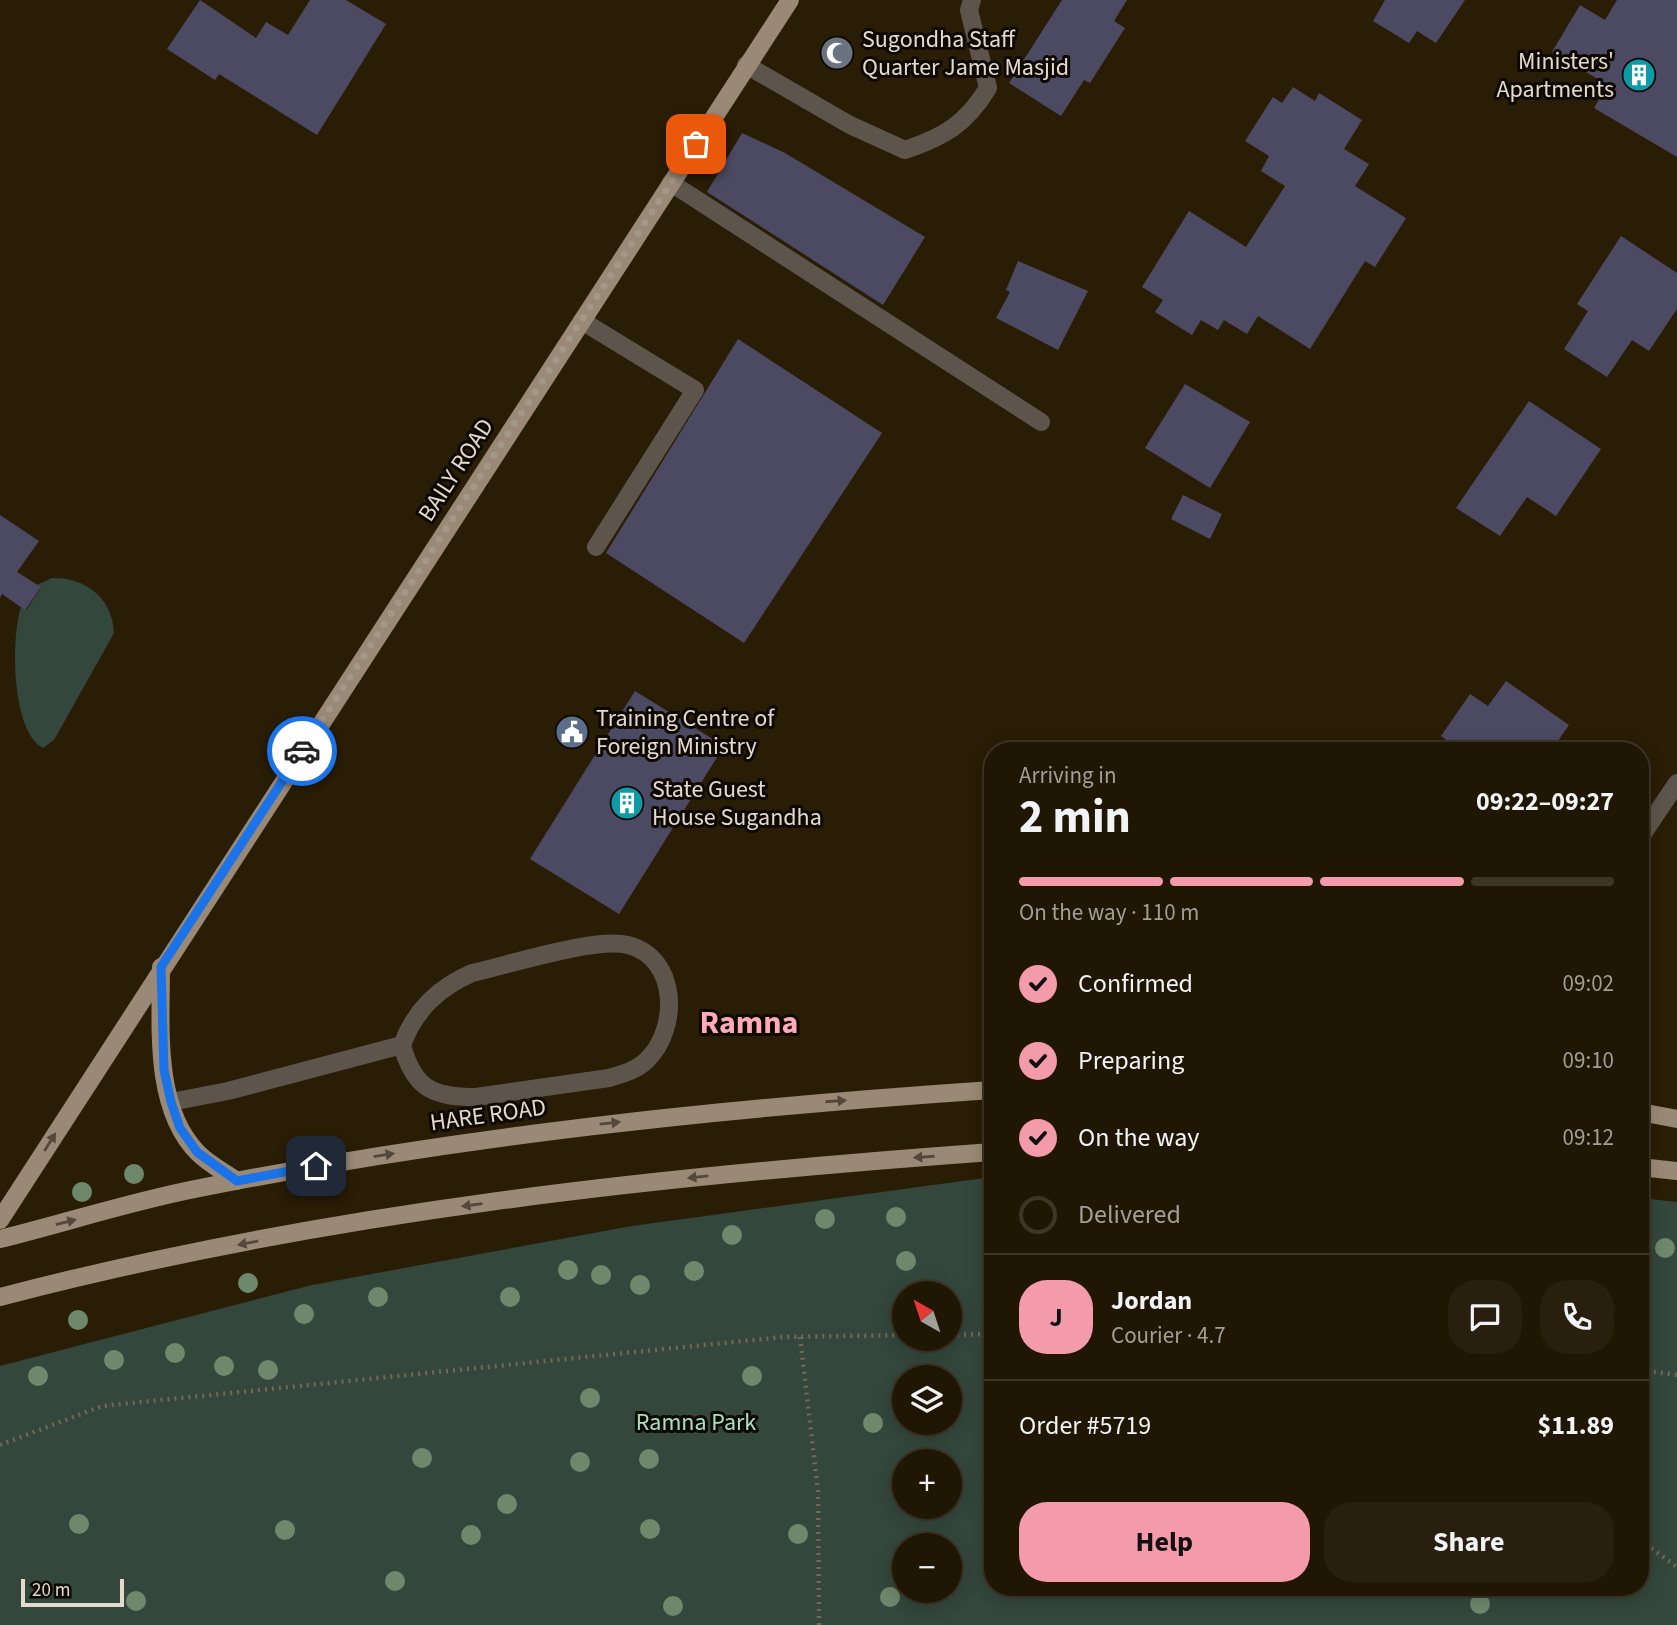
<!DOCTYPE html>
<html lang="en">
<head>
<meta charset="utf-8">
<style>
	body { margin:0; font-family:"Source Sans 3",sans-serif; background:#281f0e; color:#f1f3f6; height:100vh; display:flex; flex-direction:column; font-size:26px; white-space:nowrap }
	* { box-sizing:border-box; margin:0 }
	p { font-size:23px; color:#a29f9a }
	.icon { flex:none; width:38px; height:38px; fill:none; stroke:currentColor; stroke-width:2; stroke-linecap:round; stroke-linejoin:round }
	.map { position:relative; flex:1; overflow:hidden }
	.drawer { position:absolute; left:984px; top:742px; width:665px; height:854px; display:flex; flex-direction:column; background:#201604; border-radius:28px; box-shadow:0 4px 18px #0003,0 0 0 2px #3d3526 }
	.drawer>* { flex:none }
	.needle { width:46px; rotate:321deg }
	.controls { position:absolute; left:892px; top:1281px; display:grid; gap:14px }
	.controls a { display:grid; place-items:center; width:70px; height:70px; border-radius:50%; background:#201604; box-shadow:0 4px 18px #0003,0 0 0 2px #3d3526; font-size:35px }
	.scale { position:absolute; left:21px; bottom:18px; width:103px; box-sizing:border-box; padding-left:7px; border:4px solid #e3dacd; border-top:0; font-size:19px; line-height:24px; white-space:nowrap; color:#e3dacd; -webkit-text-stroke:5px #0e0802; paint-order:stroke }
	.pin { position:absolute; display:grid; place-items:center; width:60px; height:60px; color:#fff; margin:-30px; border-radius:14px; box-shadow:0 4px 10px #0006 }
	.courier { position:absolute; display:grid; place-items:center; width:70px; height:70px; margin:-35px; border:5px solid #1a73e8; border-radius:50%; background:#fff; color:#222; box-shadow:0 2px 9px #0007 }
	.overview em { font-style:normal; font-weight:700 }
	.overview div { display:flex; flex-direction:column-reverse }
	.overview { display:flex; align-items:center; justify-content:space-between; height:119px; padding:0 35px }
	h1 { font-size:46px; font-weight:700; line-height:52px }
	.bar { display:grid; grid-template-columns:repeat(4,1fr); gap:10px 7px; align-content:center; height:84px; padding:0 35px }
	.bar i { height:9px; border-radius:5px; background:#3d3526 }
	.bar .selected { background:#f39aab }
	.bar p { grid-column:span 4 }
	.line { display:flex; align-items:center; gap:18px; padding:0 35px; border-top:2px solid #3d3526 }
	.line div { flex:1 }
	.round { display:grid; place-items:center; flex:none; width:74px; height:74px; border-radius:28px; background:#281f0e }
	ol { padding:0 35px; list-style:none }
	li { display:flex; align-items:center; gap:21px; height:77px }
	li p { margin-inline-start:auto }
	li .icon { padding:7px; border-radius:50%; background:#f39aab; color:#111; stroke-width:4 }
	li:last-child { color:#a29f9a }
	li i { width:38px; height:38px; border:4px solid #3d3526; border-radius:50% }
	.action { display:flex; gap:14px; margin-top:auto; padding:14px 35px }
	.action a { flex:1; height:80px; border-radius:28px; background:#f39aab; color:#111; font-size:28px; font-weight:700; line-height:80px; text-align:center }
	.action a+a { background:#281f0e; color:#f1f3f6 }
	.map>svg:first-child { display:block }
	.green { fill:#34473c; fill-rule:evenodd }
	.building { fill:#4c4a63 }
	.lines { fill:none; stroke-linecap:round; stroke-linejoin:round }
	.path { stroke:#746855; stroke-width:4.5; stroke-dasharray:2 5; stroke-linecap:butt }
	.minor { stroke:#5d554b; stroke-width:18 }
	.major { stroke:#9a8976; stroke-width:18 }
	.tree { fill:#6e886c }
	.oneway { fill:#54483c }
	.done { stroke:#a29887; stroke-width:7; stroke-dasharray:0 12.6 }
	.route { stroke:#1a73e8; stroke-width:9 }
	.labels { text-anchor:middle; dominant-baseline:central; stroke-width:6; stroke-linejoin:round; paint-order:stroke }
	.poi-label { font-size:24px; fill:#e3dacd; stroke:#0e0802; text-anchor:start }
	.street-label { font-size:24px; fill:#e3dacd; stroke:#0e0802 }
	.park-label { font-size:24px; fill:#a6e0bf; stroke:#0e0802 }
	.district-label { font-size:32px; font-weight:bold; fill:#feaaba; stroke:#0e0802 }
</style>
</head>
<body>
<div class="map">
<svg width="1677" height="1625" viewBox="0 0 1677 1625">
	<rect width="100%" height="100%" fill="#2a1d06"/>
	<g class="green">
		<path d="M52,578c34,-1 61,21 62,55l-60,107 -11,8c-32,-17 -32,-111 -22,-141l5,3 15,-22 -4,-3z"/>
		<path d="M992,1177v410h648v-389l37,4v423h-1677v-259l312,-81 320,-59zM905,1293h45v46h-45zM905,1377h45v46h-45zM905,1461h45v46h-45zM905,1545h45v46h-45z"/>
	</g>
	<g class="building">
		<path d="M200,0l56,38 10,-16 22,13 22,-35h36l40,24 -69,111 -98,-61 -4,6 -48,-31z"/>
		<path d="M1062,0h65l-13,21 11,7 -35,55 -6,-3 -23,36 -52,-33z"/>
		<path d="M1385,0h80l-29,43 -19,-12 -8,12 -36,-22z"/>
		<path d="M1617,0h60v157l-83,-49 14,-23 -56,-33 28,-47 25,15z"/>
		<path d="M1293,87l22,14 4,-8 43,27 -18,29 25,15 -14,22 51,32 -31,49 -10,-6 -55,88 -52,-33 -11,18 -23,-14 -6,10 -17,-10 -9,15 -37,-23 8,-12 -21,-13 47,-76 57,36 39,-61 -24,-15 8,-15 -24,-15 28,-44 9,6z"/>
		<path d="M742,133l43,20 140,84 -42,68 -176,-113z"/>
		<path d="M1621,236l56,37v36l-28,42 -17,-11 -25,37 -43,-28 24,-38 -11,-7z"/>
		<path d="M1018,261l70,30 -30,59 -62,-32 14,-26 -4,-2z"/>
		<path d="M738,339l144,94 -138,210 -138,-90z"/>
		<path d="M1185,384l65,38 -40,66 -65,-40z"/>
		<path d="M1529,401l72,48 -45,67 -29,-19 -27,39 -44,-28z"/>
		<path d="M1183,495l39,19 -12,25 -39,-20z"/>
		<path d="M0,515l39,26 -22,31 24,15 -16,23 -23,-16 -2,4z"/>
		<path d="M1506,681l63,44 -18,26h-90l-20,-15 29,-42 18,12z"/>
		<path d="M635,691l89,55 -105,168 -89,-55z"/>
	</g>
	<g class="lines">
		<g class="path">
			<path d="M950,1335l42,-1"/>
			<path d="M800,1337l18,154 1,134"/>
			<path d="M1640,1370l37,5"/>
			<path d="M0,1445l102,-39 681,-69 122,-2"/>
			<path d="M1640,1540l37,27"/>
		</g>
		<g class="minor">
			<path d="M746,65l104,60 55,25c39,-13 61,-26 83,-62l-19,-78 3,-10"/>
			<path d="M671,183l370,239"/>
			<path d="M582,321l113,69 -99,157"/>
			<path d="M1640,838l37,-55"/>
			<path d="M171,1102l57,-11 174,-46c13,-35 36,-57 70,-72 37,-8 122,-36 156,-28 51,13 51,84 19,115 -10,10 -24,14 -38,18l-133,19c-43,0 -62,-8 -74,-52"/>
		</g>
		<g class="major">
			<path d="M161,967c0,57 -8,141 37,186 11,11 26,19 39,28"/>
			<path d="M1640,1112l37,7"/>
			<path d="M1640,1167l37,4"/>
			<path d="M0,1220l790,-1220"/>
			<path d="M0,1239c65,-16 129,-37 195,-50 263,-53 529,-81 797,-99"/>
			<path d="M0,1297c324,-85 659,-121 992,-145"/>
		</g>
	</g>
	<g class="tree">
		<circle cx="134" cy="1174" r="10"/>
		<circle cx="82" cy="1192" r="10"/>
		<circle cx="896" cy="1217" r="10"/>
		<circle cx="825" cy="1219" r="10"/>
		<circle cx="732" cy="1235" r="10"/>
		<circle cx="1665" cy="1248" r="10"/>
		<circle cx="906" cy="1261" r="10"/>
		<circle cx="568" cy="1270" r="10"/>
		<circle cx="694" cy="1271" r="10"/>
		<circle cx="601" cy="1275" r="10"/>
		<circle cx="248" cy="1283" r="10"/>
		<circle cx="640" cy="1285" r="10"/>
		<circle cx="378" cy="1297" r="10"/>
		<circle cx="510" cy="1297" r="10"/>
		<circle cx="304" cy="1314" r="10"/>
		<circle cx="78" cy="1320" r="10"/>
		<circle cx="175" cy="1353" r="10"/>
		<circle cx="114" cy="1360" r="10"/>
		<circle cx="224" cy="1366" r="10"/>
		<circle cx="268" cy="1370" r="10"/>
		<circle cx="38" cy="1376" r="10"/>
		<circle cx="752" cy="1376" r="10"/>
		<circle cx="590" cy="1398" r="10"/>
		<circle cx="873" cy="1423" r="10"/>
		<circle cx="422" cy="1458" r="10"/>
		<circle cx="649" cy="1459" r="10"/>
		<circle cx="580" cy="1462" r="10"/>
		<circle cx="507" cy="1504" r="10"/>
		<circle cx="79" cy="1524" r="10"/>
		<circle cx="650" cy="1529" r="10"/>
		<circle cx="285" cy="1530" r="10"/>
		<circle cx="798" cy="1534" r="10"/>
		<circle cx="471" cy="1535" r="10"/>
		<circle cx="395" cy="1581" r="10"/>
		<circle cx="890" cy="1597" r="10"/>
		<circle cx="136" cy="1601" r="10"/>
		<circle cx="1480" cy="1604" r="10"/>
		<circle cx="673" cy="1606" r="10"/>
	</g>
	<defs><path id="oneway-solid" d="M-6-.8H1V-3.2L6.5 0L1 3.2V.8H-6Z" transform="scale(1.75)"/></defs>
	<g class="oneway">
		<use href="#oneway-solid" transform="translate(836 1101) rotate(-4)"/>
		<use href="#oneway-solid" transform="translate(610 1123) rotate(-6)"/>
		<use href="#oneway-solid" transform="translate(50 1142) rotate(-58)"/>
		<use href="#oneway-solid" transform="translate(384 1155) rotate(-9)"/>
		<use href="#oneway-solid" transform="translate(924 1157) rotate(176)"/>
		<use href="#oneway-solid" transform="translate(698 1177) rotate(174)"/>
		<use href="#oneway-solid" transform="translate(472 1205) rotate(172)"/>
		<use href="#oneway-solid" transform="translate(66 1222) rotate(-14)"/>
		<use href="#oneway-solid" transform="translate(248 1243) rotate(169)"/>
	</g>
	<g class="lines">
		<path class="done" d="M302,751l394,-607"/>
		<path class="route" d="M302,751l-141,216 3,103 7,32 9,26 17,24 40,29 79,-15"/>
	</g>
	<defs>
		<symbol id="mosque-disc" viewBox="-11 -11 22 22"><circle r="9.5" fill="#6b7280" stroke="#0e0802"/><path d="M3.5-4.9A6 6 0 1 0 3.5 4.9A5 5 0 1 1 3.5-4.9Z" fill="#fff"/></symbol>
		<symbol id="building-disc" viewBox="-11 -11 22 22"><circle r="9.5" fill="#0f9aa8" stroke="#0e0802"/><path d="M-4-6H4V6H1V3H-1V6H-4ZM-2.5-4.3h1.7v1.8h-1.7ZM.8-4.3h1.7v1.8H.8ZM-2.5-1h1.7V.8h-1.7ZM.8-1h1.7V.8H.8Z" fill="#fff"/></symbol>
		<symbol id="civic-disc" viewBox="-11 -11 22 22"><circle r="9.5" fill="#5c6f8a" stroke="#0e0802"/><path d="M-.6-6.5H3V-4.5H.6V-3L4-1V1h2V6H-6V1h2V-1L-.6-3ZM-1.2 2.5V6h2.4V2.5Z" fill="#fff"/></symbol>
	</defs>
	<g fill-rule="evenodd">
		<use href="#mosque-disc" x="818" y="34" width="38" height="38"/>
		<use href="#building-disc" x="1620" y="56" width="38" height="38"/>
		<use href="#civic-disc" x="553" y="713" width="38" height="38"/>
		<use href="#building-disc" x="608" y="784" width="38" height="38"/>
	</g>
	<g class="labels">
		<g class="poi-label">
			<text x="862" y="39">Sugondha Staff<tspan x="862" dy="28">Quarter Jame Masjid</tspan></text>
			<text x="1614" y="61" text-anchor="end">Ministers'<tspan x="1614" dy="28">Apartments</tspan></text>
			<text x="596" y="718">Training Centre of<tspan x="596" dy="28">Foreign Ministry</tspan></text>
			<text x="652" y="789">State Guest<tspan x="652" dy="28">House Sugandha</tspan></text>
		</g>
		<g class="street-label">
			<text transform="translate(456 470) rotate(-57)">BAILY ROAD</text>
			<text transform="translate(488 1115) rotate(-8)">HARE ROAD</text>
		</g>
		<g class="park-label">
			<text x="696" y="1422">Ramna Park</text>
		</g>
		<g class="district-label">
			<text x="749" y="1023">Ramna</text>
		</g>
	</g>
</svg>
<div class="controls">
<a><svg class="needle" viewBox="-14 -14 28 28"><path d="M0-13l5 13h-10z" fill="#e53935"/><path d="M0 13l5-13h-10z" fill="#a29f9a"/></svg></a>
<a><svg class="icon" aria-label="layers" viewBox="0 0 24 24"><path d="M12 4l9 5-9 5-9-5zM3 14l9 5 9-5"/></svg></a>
<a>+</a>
<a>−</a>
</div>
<div class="scale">20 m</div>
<div class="pin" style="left:696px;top:144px;background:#ea580c"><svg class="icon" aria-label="bag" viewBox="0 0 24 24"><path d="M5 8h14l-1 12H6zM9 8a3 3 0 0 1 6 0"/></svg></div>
<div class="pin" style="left:316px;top:1166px;background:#1f2937"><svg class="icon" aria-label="home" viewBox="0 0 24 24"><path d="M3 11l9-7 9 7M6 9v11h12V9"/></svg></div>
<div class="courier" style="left:302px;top:751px"><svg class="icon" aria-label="car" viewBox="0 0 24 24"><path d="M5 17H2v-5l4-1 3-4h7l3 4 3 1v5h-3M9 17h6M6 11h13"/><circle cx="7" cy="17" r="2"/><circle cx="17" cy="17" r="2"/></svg></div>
<section class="drawer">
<div class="overview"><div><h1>2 min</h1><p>Arriving in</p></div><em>09:22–09:27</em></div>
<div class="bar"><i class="selected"></i><i class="selected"></i><i class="selected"></i><i></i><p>On the way · 110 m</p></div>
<ol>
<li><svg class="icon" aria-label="check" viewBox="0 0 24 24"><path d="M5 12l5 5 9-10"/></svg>Confirmed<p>09:02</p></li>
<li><svg class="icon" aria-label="check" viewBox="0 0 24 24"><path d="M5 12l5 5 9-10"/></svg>Preparing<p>09:10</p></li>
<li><svg class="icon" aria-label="check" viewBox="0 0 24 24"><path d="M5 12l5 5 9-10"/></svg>On the way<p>09:12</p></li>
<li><i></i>Delivered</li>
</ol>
<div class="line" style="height:126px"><b class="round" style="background:#f39aab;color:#111">J</b><div><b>Jordan</b><p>Courier · 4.7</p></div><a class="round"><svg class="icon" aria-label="chat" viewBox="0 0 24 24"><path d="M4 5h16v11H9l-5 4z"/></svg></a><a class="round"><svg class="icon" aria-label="phone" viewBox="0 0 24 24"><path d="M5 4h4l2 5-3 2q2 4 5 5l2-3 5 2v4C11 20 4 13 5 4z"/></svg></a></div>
<div class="line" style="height:91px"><div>Order #5719</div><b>$11.89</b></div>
<div class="action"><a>Help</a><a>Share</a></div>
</section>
</div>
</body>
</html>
